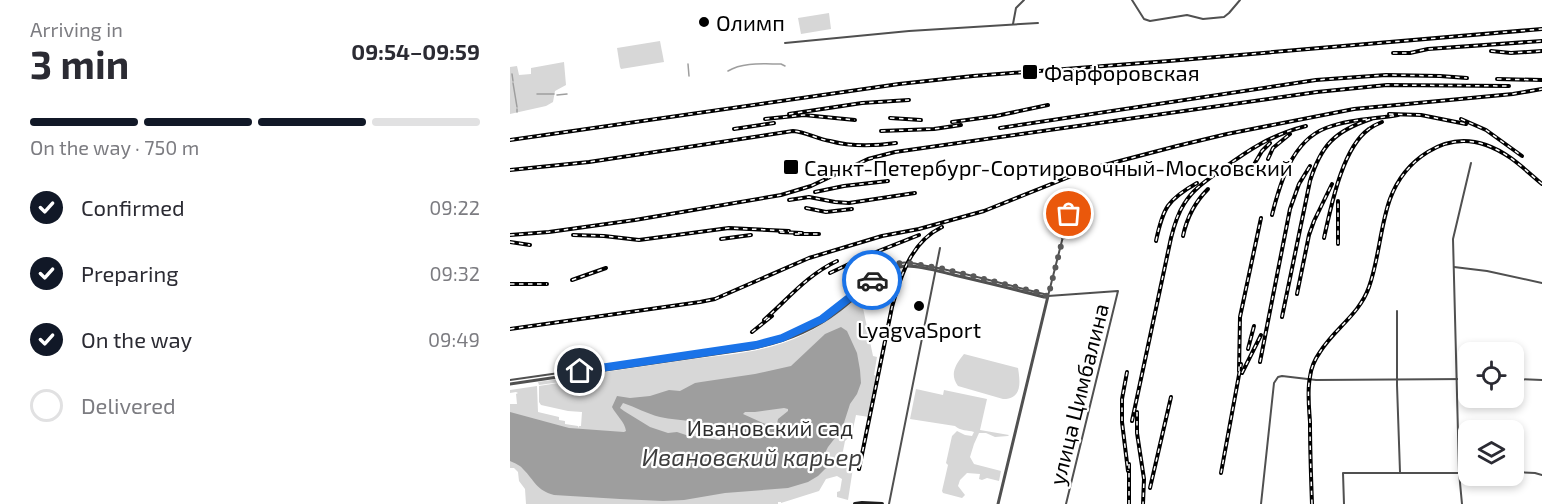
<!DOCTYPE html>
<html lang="en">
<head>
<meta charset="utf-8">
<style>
	body { margin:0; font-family:"Exo 2",sans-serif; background:#f2f2f3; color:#2b2b33; height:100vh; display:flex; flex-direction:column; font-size:22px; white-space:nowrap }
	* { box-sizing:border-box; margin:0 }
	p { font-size:20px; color:#7c7c81 }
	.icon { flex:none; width:33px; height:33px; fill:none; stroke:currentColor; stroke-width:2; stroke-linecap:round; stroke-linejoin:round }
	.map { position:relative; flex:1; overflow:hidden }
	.side { display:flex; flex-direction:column; background:#fff; width:510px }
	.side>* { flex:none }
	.tools { position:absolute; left:948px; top:342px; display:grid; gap:12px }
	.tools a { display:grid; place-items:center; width:66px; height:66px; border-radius:12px; background:#fff; box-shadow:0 3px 9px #0003; font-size:30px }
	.pin { position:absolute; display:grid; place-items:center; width:51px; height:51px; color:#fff; margin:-26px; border:3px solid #fff; border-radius:50%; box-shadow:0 2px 6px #0007 }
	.courier { position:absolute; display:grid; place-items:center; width:60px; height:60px; margin:-30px; border:4px solid #1a73e8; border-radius:50%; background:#fff; color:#222; box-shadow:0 2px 8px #0007 }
	.head em { font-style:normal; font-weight:700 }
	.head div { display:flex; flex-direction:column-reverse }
	.head { display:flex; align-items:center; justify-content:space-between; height:102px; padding:0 30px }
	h1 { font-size:39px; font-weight:700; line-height:45px }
	.bar { display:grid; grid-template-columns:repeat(4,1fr); gap:9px 6px; align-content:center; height:72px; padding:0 30px }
	.bar i { height:8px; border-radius:4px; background:#e1e1e2 }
	.bar .selected { background:#111827 }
	.bar p { grid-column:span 4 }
	ol { padding:0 30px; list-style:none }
	li { display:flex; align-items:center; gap:18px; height:66px }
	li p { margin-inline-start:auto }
	li .icon { padding:6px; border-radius:50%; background:#111827; color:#fff; stroke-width:4 }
	li:last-child { color:#7c7c81 }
	li i { width:33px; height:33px; border:3px solid #e1e1e2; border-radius:50% }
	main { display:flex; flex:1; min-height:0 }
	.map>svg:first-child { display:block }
	.green { fill:#d7d7d7 }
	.water { fill:#9e9e9e; fill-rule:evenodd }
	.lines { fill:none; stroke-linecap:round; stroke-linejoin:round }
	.stream { stroke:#9e9e9e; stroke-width:1.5 }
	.minor { stroke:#505050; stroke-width:2 }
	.tertiary { stroke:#505050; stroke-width:3 }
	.secondary { stroke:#1d1d1d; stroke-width:4 }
	.rail-casing { stroke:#000; stroke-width:4 }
	.rail { stroke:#fff; stroke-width:1.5; stroke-dasharray:4.5; stroke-linecap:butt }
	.done { stroke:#595959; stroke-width:6; stroke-dasharray:0 10.8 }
	.route { stroke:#1a73e8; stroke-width:8 }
	.poi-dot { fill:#000; stroke:#fff; stroke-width:2 }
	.labels { text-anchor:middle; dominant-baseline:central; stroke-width:4.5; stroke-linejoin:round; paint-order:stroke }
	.poi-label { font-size:22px; fill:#000; stroke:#fff; text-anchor:start }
	.street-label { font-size:22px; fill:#000; stroke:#fff }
	.park-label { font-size:22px; fill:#2e2e2e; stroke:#fff }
	.water-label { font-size:24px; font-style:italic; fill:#3f3f3f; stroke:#fff }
</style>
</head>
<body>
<main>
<section class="side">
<div class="head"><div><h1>3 min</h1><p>Arriving in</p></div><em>09:54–09:59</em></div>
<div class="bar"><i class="selected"></i><i class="selected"></i><i class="selected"></i><i></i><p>On the way · 750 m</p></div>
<ol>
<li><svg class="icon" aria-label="check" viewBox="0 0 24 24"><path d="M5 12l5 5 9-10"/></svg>Confirmed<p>09:22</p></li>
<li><svg class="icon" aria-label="check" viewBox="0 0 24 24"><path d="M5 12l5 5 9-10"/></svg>Preparing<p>09:32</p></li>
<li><svg class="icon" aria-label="check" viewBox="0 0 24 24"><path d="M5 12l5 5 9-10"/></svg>On the way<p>09:49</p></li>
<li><i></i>Delivered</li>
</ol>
</section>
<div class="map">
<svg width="1032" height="504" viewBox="0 0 1032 504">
	<rect width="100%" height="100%" fill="#fff"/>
	<g class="green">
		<path d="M319,13l2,16 -30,5 -3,-16z"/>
		<path d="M150,41l4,21 -43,7 -1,-2 -3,-19z"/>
		<path d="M54,62l2,23 -11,6 -2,11 -7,4 -36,8v-47l7,-1 2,9 12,-1v-6z"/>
		<path d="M351,295l7,7 -5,6 10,48 4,1 -3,18 3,1 -8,41 -13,-2 -5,23h-3l-3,3 -5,25 13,2 -5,32 -11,-3v-5l3,-1 2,-12 -5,-3 -11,3 -7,12 -38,12v-1h-3v2h-252l-1,-15 -6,-8 -1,-9 -4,-4h-4v-64h7l-1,-10 2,-1 -2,-1 -6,1v-3l27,-4 1,26 21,5v3l6,1v3l13,2v2l1,-2h2l1,-14 -14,-1 -27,-6 -2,-3v-16l58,-9 -58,8 -1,-3c52,-8 103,-15 155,-23 30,-4 61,-6 90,-16 30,-10 54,-28 78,-48z"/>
		<path d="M454,354l54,14c2,13 5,31 -15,31l-45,-13c-9,-12 -2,-22 6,-32z"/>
		<path d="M406,389l27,6 1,-5 43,9 -7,31 29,5 -1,1 -13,1 -9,-4h-7l-5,11 -4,13 4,7 27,7 -2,10 -12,-3 -5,2 -3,-1 1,-5 -13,-1 -7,7 -2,6 7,9 -3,3 -19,-5 -1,-2 6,-26 -2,-2 6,-27 5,-5 8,4 7,1 2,-4c-6,-2 -14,-1 -19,-6l-45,-7z"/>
	</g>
	<path class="water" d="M331,327l6,4 10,22 3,17 1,13 -4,11 -7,10 -8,25 -14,18 -2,4 1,16 -9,9 -10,6 -20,6 -63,5 -41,7 -21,1 -43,-2 -66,-4c-18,-5 -19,-14 -31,-26 -3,-4 -9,-6 -13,-8v-49l59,16 55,4 2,-1c-1,-9 -10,-16 -14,-24l5,-11 13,2 20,-2 19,-6 11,1 15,-8 6,-1 54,-8 36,-8 34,-32zM113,403c13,4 24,11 37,14 20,5 49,1 63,19l-3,4 -34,-5 -9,-3 -9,1 -18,-6 -26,-16 -4,-3zM274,408l4,1v2l-10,8 -1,5 -5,3 -29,-13 2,-2h10z"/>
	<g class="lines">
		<g class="stream">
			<path d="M178,64l1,12"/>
			<path d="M218,71c15,-9 35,-7 53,-7l4,2"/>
			<path d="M2,74l1,7"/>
			<path d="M3,83l4,24"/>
			<path d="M27,94h17"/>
			<path d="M47,95l10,-1"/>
			<path d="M7,109v3"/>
		</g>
		<g class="minor">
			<path d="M622,0l12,19 6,2 37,-6 16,4 21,-2 5,-4 11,-13"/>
			<path d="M503,24l3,-16 8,-8"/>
			<path d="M275,43l124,-12 129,-8"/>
			<path d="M944,267l33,4 55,12"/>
			<path d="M538,296l25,-99"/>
			<path d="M887,311v74l3,87"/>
			<path d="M1004,379l28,1"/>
			<path d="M0,380l238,-34c32,-5 63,-18 89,-37 15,-12 46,-43 63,-46 9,-2 19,2 27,3 40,7 79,19 117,28l4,2 70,-5 -52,213"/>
			<path d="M1004,472l21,1 7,2"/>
			<path d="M379,504l51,-256"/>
			<path d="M751,504l13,-121 4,-6 4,-1 34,4 152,-1"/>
			<path d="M834,504l-1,-31h125"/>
			<path d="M952,504l-3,-32 -6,-233 18,-76"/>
		</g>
		<path class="tertiary" d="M0,384l239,-35c31,-6 62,-17 88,-37 17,-12 44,-40 63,-45 12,-4 41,5 54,8 30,7 60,14 90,22l4,-1 -50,208"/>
		<path class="secondary" d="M345,504l7,-1 20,1"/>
		<defs>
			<g id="rail">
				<path d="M981,51l20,2 31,-2"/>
				<path d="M883,53h17l18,-4 114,-8"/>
				<path d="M987,79l45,1"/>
				<path d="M279,114l73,-11 47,-3"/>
				<path d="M879,114l32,1 45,9"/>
				<path d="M380,118l31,2"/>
				<path d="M255,119l39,-4 51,5"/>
				<path d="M951,119l25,11 36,26"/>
				<path d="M442,122l44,-6 52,-11"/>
				<path d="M490,128l316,-48 70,-5 54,1 27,2"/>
				<path d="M224,129l40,-6"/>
				<path d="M371,131l53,-2 27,-4"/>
				<path d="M0,140l389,-56 74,-8 196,-15 373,-32"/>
				<path d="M758,159l5,-11 17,-14"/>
				<path d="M742,168l10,-17 8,-8"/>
				<path d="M0,170l79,-8 204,-31c13,1 24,8 37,10 22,6 44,5 66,2"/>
				<path d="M305,192l29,-6 44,-5"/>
				<path d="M279,200l20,-3 26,5 14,1 66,-10"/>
				<path d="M296,208l20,4 26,-3"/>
				<path d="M762,215c8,-32 20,-74 54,-87 23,-9 49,-9 72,-13"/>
				<path d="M270,232l22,1"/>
				<path d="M285,234h24"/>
				<path d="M0,235l39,-3 86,-12 146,-25 30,-9 57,-27 27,-7 422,-60 70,-7 122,1"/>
				<path d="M63,235l31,1 35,4 90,-12 60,3"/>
				<path d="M673,236c4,-19 11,-33 25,-47"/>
				<path d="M814,238c7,-31 18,-90 45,-109 4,-3 8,-5 13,-7"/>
				<path d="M211,239l30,-4"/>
				<path d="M646,241c7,-33 11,-41 41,-58"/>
				<path d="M0,242l20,3"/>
				<path d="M828,244v-43"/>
				<path d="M320,273l36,-17 53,-21"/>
				<path d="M62,280l34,-12"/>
				<path d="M0,284h37"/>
				<path d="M787,294l12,-59 5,-14 18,-37"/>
				<path d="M772,317l28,-136c11,-36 25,-50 61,-62"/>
				<path d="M254,320c24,-21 43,-45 73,-59"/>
				<path d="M0,329l190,-27 15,-3 94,-41 73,-22 37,-7 65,-18 105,-42 88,-23 50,-12 127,-25 159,-15 29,-5"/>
				<path d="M242,332l20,-16"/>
				<path d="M738,349l6,-23"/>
				<path d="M750,362l30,-153 9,-25 11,-18"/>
				<path d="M729,371l1,-54 21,-99"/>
				<path d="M617,372l-5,27v23l6,49"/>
				<path d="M732,373l19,-38"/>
				<path d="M627,412v21l7,46 -1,25"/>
				<path d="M622,421l39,-183c3,-12 6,-23 13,-34 9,-15 23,-24 37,-34 29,-21 50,-35 85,-44"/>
				<path d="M619,464v40"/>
				<path d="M349,469l33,-162c9,-32 19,-65 50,-80"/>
				<path d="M711,473l20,-109"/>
				<path d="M640,488l21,-91"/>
				<path d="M802,504c-1,-27 -2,-55 -2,-82 -1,-15 -3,-31 0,-45 1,-9 5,-18 10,-25 15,-24 39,-37 49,-65 10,-28 11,-60 21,-88 14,-38 54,-69 96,-54 23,8 38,24 56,39"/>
			</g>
		</defs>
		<use href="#rail" class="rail-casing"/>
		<use href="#rail" class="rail"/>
	</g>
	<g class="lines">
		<path class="done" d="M362,280l21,-15 7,-2h8l32,5 104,26 4,3 21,-83"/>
		<path class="route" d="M70,371l176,-26 26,-7 40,-19 50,-39"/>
	</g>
	<g class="poi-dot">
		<circle cx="194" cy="22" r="6"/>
		<rect x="512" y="64" width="16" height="16" rx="3"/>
		<rect x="273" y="159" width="16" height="16" rx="3"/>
		<circle cx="409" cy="306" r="6"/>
	</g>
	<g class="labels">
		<g class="poi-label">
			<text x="206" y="22">Олимп</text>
			<text x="534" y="72">Фарфоровская</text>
			<text x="294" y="167">Санкт-Петербург-Сортировочный-Московский</text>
			<text x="409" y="329" text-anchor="middle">LyagvaSport</text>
		</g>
		<g class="street-label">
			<text transform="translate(568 394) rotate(-76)">улица Цимбалина</text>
		</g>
		<g class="park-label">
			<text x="260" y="427">Ивановский сад</text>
		</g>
		<g class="water-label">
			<text x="242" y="456">Ивановский карьер</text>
		</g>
	</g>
</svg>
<div class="tools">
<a><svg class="icon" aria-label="locate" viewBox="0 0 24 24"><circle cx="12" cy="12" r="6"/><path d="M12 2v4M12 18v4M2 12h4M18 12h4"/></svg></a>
<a><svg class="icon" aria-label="layers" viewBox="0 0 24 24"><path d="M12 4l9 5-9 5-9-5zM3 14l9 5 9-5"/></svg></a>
</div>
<div class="pin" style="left:559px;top:214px;background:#ea580c"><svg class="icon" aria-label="bag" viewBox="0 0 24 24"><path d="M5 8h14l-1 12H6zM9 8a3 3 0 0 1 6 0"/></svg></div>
<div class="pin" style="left:70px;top:371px;background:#1f2937"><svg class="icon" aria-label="home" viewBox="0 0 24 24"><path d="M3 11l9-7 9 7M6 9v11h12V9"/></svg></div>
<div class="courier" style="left:362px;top:280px"><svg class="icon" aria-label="car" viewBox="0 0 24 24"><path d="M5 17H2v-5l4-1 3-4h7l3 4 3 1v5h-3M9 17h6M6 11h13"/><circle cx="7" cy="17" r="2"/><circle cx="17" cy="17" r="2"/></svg></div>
</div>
</main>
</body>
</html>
